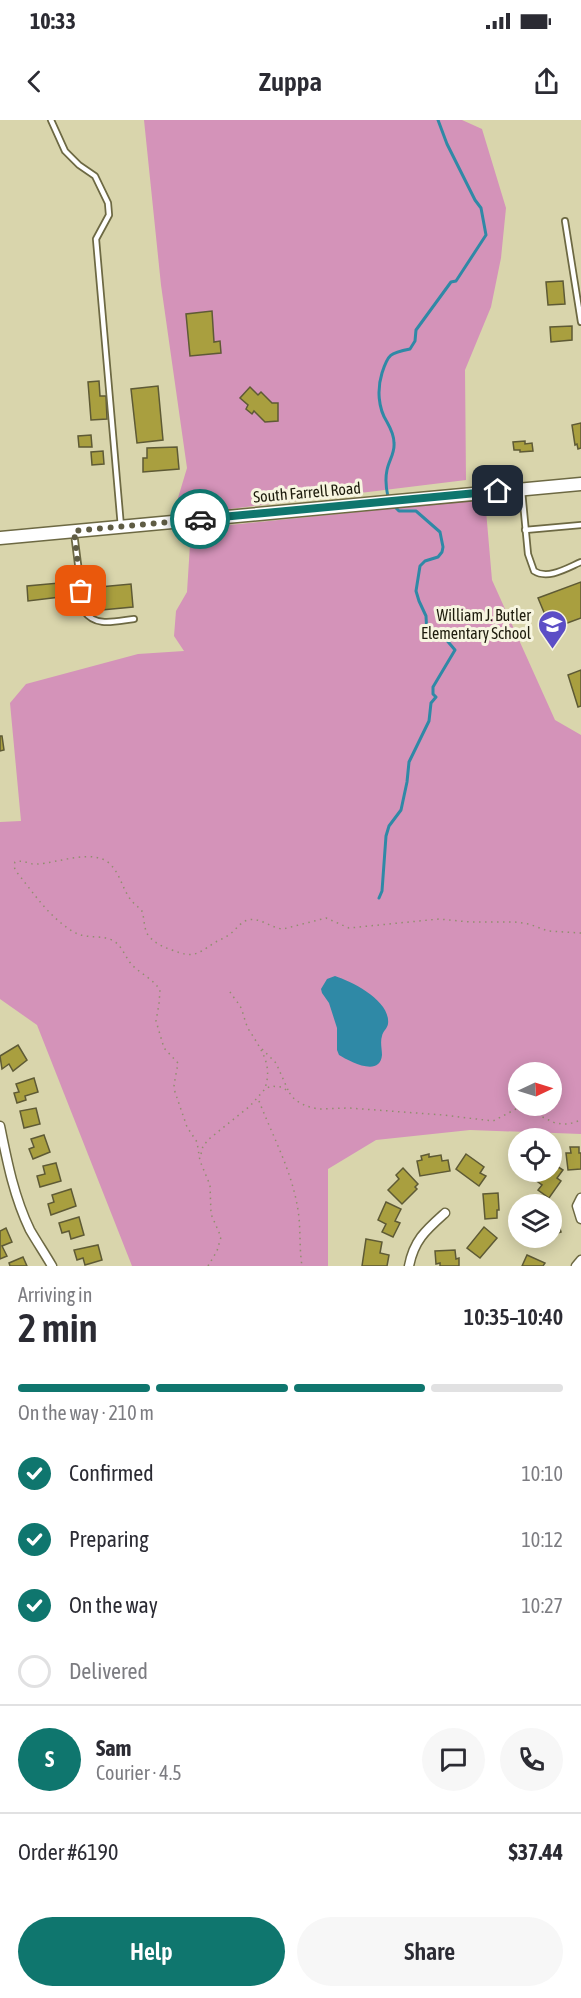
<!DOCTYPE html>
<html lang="en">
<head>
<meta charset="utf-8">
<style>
	body { margin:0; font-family:"Asap Condensed",sans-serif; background:#f7f7f7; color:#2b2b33; height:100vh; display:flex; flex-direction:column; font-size:22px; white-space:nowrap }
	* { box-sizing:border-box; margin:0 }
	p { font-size:20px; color:#7c7c81 }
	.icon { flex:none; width:33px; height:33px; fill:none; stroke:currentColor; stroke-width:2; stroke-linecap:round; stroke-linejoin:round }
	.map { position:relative; height:1146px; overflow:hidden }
	.side { display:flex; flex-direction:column; background:#fff; flex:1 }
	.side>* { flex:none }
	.needle { width:39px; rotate:86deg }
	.tools { position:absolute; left:508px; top:942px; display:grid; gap:12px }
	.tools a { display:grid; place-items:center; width:54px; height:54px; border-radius:50%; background:#fff; box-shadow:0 3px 15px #0003; font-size:30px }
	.pin { position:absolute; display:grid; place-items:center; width:51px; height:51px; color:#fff; margin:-26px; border-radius:12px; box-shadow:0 3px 9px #0006 }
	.courier { position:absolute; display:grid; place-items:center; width:60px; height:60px; margin:-30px; border:4px solid #0f766e; border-radius:50%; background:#fff; color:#222; box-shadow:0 2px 8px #0007 }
	.summary em { font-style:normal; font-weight:600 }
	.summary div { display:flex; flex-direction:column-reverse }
	.summary { display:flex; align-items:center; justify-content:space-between; height:102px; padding:0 18px }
	h1 { font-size:39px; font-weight:600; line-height:45px }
	.bar { display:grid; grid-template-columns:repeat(4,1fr); gap:9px 6px; align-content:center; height:72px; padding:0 18px }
	.bar i { height:8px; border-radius:4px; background:#e1e1e2 }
	.bar .active { background:#0f766e }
	.bar p { grid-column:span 4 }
	.line { display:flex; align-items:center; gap:15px; padding:0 18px; border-top:2px solid #e1e1e2 }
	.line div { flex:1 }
	.round { display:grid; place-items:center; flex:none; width:63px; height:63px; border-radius:32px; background:#f7f7f7 }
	ol { padding:0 18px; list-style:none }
	li { display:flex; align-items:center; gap:18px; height:66px }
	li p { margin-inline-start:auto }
	li .icon { padding:6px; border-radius:50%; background:#0f766e; color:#fff; stroke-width:4 }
	li:last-child { color:#7c7c81 }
	li i { width:33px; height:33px; border:3px solid #e1e1e2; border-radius:50% }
	.cta { display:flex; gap:12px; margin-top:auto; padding:12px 18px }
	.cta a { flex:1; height:69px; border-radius:36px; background:#0f766e; color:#fff; font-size:24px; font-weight:600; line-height:69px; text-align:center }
	.cta a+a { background:#f7f7f7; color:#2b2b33 }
	.status { display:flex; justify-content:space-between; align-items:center; height:42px; padding:0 30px; background:#fff; direction:ltr }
	.status svg { height:16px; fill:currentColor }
	header { display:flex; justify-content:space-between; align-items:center; height:78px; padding:0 18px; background:#fff; font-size:27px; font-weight:600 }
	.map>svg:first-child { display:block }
	.green { fill:#d493b9; fill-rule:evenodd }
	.water { fill:#2f89a6 }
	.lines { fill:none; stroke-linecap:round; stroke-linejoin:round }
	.stream { stroke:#2f89a6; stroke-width:3 }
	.building { fill:#a99f3f; stroke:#5e5a35; stroke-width:1.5 }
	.lane-casing { stroke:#6d6943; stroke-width:8 }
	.street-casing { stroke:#6d6943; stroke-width:11 }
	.secondary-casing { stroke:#6d6943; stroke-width:15 }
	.path { stroke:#918e6f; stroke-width:1.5; stroke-dasharray:1.5 4.5; stroke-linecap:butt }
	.lane { stroke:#fff; stroke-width:4.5 }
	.street { stroke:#fff; stroke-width:8 }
	.secondary { stroke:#fff; stroke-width:12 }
	.done { stroke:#5f5c44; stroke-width:6; stroke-dasharray:0 10.8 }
	.route { stroke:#0f766e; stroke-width:8 }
	.labels { text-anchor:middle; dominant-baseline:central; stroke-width:6; stroke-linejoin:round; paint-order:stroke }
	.street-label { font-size:16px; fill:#1d1b0c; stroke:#f7f5e0 }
	.poi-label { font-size:16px; fill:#1d1b0c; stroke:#f7f5e0; text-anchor:end }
</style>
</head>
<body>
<div class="status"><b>10:33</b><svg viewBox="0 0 49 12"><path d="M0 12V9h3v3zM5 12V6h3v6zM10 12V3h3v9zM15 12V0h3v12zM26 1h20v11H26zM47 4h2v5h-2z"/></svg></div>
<header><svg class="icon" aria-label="back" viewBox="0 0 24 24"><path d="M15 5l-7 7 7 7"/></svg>Zuppa<svg class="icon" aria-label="share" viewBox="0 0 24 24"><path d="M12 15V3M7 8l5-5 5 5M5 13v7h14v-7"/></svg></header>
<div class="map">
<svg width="581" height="1146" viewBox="0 0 581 1146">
	<rect width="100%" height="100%" fill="#d9d5ac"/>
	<g class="green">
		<path d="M144,0h318l20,9 24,79 -5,50 -10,49 -26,63 1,110 -276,34 -15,-6 12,-40 -26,-183z"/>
		<path d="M485,379l7,81 63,140 26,15v399l-111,-4 -94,10 -48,29v97h-196l-95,-241 -37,-26v-177l21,-1 -11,-118 16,-19 112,-30 46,-3 -10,-15 2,-25 11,-19 4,-63zM519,952h33v34h-33z"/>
	</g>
	<path class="water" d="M335,856c18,6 56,25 53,48 -1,5 -5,7 -6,12 -2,6 0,13 0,19 -2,23 -33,6 -43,0l-2,-5v-22l-8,-25 -7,-10 -1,-4 6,-10z"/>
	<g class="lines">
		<g class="stream">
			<path d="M388,377c-2,-9 -3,-18 -1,-27 2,-10 8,-17 7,-27 0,-8 -3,-14 -7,-21 -9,-14 -10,-33 -5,-49 6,-19 8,-20 28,-24l5,-8 1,-11 35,-48 5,-1 30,-46 -5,-27 -6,-8 -28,-56 -9,-24"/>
			<path d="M379,778l3,-7 4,-55 3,-10 12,-16 6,-28 2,-20 20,-41 2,-18 5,-6 -3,-3v-7l22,-37 -11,-13 -12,3 -5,-4 -1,-20 -7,-15 -3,-10 4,-25 5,-5 13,-4 4,-5 1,-5 -3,-15 -24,-21h-17l-3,-3"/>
		</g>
	</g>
	<g class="building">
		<path d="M563,161l2,23 -17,1 -2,-23z"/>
		<path d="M212,191l2,31 6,-1 1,12 -31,3 -4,-42z"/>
		<path d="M572,206v14l-21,2 -1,-15z"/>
		<path d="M99,261l1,15h6l1,23 -16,1 -3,-38z"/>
		<path d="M158,266l5,54 -26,3 -6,-54z"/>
		<path d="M250,267l8,8 3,-3 11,11h6v18l-13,1 -11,-11 -2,3 -6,-5 2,-4 -8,-7z"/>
		<path d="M581,303v25l-3,1 -1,-5 -2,1 -3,-20z"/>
		<path d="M91,315l1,12h-13l-1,-11z"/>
		<path d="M525,321v3l7,-1 1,8 -13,1v-2h-6l-1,-8z"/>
		<path d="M177,327l2,22 -36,3v-14h4v-10z"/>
		<path d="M103,331l1,13 -12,1 -1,-13z"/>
		<path d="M581,462v36l-30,11 -13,-31z"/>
		<path d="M59,463l1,14 -32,4 -1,-15z"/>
		<path d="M131,464l2,23 -42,4 -2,-23z"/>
		<path d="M581,550v36l-3,1 -10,-32z"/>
		<path d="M0,616h2l2,14 -4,1z"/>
		<path d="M18,925l9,15 -14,11 -4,-7 -7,5 -2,-13z"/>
		<path d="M34,958l4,14 -13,4 1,4 -9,3 -3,-10 5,-1 -3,-8z"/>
		<path d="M36,988l4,16 -16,4 -4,-17z"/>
		<path d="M44,1015l6,17 -17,7 -4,-10 5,-2 -3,-8z"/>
		<path d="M570,1027h9v6h2v16l-13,1 -2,-17h5z"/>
		<path d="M429,1034v3l12,-2 1,6 6,-1 2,11 -30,5 -3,-15 5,-1 -1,-4z"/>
		<path d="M466,1034l18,13 -4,6 6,3 -7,10 -23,-17z"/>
		<path d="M56,1043l5,18 -21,6 -3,-11 8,-2 -2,-8z"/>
		<path d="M552,1043l11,7 -6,8 4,3 -12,17 -11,-8 4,-5 -8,-6 5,-7h13z"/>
		<path d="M403,1048l15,16 -3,3 2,2 -15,15 -14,-14 11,-11 -3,-4z"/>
		<path d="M71,1069l5,17 -25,9 -3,-11 6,-2 -2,-7z"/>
		<path d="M498,1073l1,17h-2v8l-12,1 -2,-25z"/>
		<path d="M386,1082l15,7 -6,12 5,2 -7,14 -11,-5 4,-8 -8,-4z"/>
		<path d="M554,1089l7,23 -9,3v-25z"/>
		<path d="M79,1097l5,18 -13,4 -2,-8 -7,2 -3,-10z"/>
		<path d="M484,1107l13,11 -17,20 -13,-10z"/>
		<path d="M6,1108l6,14 -10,4 5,10 -7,3v-28z"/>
		<path d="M366,1119l16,3 -2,11 9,2 -2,11h-25z"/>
		<path d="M98,1125l4,15 -17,5 -2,-7 -6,2 -3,-10z"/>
		<path d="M455,1130l1,9 3,-1v8h-19v-3l-4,1 -1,-13z"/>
		<path d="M527,1135l18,8 -2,3h-21z"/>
		<path d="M23,1137l4,9h-17l-1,-3z"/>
	</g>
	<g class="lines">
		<defs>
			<g id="lane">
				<path d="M51,0l14,31 14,14 16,11 13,27 1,12 -13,24 25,288"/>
				<path d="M565,101l16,101"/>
				<path d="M522,371l6,63 6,17c14,9 33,-3 47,-9"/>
				<path d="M525,410l56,-5"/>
				<path d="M74,413l10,78c12,17 32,10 50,8"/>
			</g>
			<g id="street">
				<path d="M0,1006c7,35 14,71 30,104 7,12 15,24 22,36"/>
				<path d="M581,1078l-4,8 4,13"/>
				<path d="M409,1146c5,-26 17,-36 36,-53"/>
				<path d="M576,1146l5,-6"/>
			</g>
			<path id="secondary" d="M0,418l581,-54"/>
		</defs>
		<use href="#lane" class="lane-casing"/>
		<use href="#street" class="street-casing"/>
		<use href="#secondary" class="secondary-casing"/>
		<g class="path">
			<path d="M230,872c3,5 8,10 11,16 3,7 4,15 8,22 12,19 24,35 16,58"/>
			<path d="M262,929l14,14 12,27"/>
			<path d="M259,981c14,36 33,70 39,109 3,19 1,37 4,56"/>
			<path d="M201,1034l2,-8 6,-7 41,-33 15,-17 6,-3 10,1 7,4 7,9 11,6 12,3 31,-1 94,7 50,6 25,-13 10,2 27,13 7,1h7l12,-4"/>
			<path d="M208,1146l9,-15 4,-14 -10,-23 -1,-29 -10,-24 -3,-19 -10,-15 -12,-35 -1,-7 4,-22 -14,-15 -8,-27 3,-17 1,-14c-7,-11 -19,-16 -28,-25 -7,-8 -10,-20 -20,-25 -14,-6 -26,0 -40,-9 -25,-16 -39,-39 -57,-61l-1,-5 1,-3c9,-3 14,3 22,2 21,-1 57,-16 73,0 14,14 12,33 31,45 4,8 2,18 7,26 6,8 15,12 24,15 21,8 24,5 42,-7 5,-3 11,-5 16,-9 6,-4 10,-12 18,-14 12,-3 23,8 35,9l43,-11 23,10 90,-9 31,3h45l14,2 19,7 33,2"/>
		</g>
		<use href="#lane" class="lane"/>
		<use href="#street" class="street"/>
		<use href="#secondary" class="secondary"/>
	</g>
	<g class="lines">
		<path class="done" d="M81,471l-7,-60 126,-12"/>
		<path class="route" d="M200,399l298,-28"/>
	</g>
	<defs>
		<symbol id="school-pin" viewBox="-11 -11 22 30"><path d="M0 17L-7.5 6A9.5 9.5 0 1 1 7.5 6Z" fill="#5c4ec6" stroke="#f7f5e0"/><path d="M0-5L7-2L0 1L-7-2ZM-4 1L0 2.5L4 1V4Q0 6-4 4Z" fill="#fff"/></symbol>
	</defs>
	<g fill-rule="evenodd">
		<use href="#school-pin" x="536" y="488" width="33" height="45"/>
	</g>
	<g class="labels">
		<g class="street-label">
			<text transform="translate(307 372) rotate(-5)">South Farrell Road</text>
		</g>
		<g class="poi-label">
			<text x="531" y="495">William J. Butler<tspan x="531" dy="18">Elementary School</tspan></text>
		</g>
	</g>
</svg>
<div class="tools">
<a><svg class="needle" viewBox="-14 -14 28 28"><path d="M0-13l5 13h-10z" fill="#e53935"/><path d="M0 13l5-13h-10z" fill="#7c7c81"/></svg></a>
<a><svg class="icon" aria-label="locate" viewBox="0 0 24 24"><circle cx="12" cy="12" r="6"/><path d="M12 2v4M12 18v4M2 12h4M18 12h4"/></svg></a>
<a><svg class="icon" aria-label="layers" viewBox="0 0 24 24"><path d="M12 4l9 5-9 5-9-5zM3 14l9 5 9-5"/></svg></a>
</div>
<div class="pin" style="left:81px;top:471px;background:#ea580c"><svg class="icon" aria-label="bag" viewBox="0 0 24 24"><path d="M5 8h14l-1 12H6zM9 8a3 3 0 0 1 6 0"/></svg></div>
<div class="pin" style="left:498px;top:371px;background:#1f2937"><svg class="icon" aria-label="home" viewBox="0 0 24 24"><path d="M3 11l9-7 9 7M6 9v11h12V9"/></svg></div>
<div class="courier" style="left:200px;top:399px"><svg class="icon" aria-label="car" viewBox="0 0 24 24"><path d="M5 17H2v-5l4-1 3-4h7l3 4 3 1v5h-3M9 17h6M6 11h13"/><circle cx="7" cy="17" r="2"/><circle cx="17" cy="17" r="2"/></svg></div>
</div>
<section class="side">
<div class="summary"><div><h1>2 min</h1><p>Arriving in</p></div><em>10:35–10:40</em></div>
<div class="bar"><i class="active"></i><i class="active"></i><i class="active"></i><i></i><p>On the way · 210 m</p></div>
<ol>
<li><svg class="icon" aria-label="check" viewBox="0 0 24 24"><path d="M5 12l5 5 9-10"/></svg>Confirmed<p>10:10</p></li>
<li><svg class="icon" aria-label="check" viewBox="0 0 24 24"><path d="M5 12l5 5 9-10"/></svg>Preparing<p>10:12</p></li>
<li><svg class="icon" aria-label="check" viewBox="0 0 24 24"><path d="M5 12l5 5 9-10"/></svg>On the way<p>10:27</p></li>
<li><i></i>Delivered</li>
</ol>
<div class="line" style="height:108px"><b class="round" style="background:#0f766e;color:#fff">S</b><div><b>Sam</b><p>Courier · 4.5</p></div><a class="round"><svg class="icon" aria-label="chat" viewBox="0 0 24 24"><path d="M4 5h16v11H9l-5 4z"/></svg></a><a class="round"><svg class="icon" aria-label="phone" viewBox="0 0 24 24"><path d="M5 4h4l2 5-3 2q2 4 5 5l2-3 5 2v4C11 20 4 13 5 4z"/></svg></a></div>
<div class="line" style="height:78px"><div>Order #6190</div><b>$37.44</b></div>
<div class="cta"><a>Help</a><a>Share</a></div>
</section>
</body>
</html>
